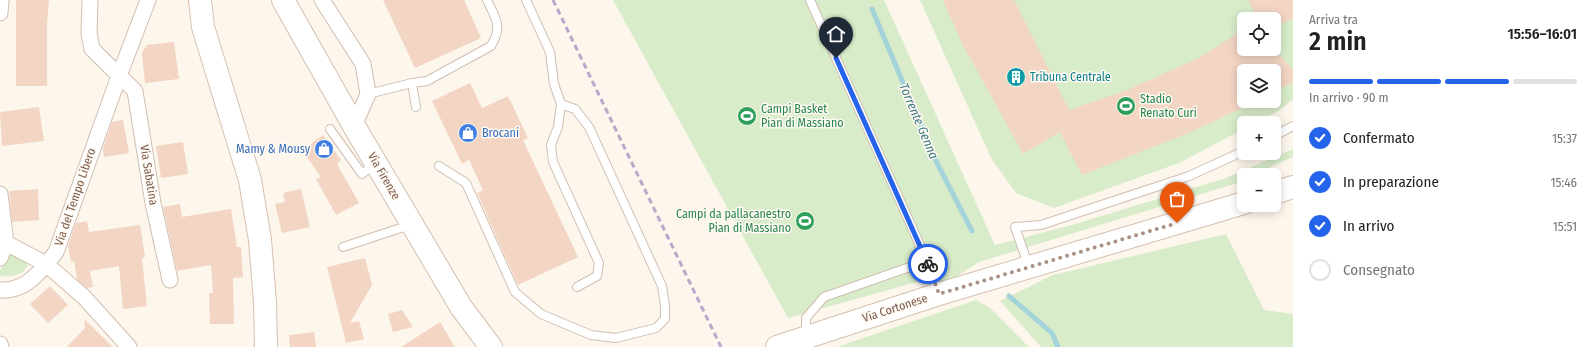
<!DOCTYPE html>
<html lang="it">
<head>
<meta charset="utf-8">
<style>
	body { margin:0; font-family:"Fira Sans Condensed",sans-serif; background:#f6f6f6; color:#202124; height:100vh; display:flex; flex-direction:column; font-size:15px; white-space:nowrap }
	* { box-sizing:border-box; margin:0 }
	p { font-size:13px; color:#757577 }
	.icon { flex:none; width:22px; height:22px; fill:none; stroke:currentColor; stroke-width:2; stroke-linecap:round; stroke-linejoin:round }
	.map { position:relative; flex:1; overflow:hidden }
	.panel { display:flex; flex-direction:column; background:#fff; width:300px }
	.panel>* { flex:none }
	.controls { position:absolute; left:1237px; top:12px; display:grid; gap:8px }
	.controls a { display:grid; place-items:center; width:44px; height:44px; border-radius:6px; background:#fff; box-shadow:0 2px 10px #0003; font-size:20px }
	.pin { position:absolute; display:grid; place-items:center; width:34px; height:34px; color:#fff; margin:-41px -17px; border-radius:50% 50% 50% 0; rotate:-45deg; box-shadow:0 0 4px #0007 }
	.pin .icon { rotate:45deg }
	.courier { position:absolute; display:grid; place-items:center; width:40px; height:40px; margin:-20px; border:3px solid #2563eb; border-radius:50%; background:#fff; color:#222; box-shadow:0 1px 5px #0007 }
	.headline em { font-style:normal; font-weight:600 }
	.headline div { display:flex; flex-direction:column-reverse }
	.headline { display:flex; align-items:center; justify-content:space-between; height:68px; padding:0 16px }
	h1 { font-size:26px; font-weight:600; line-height:30px }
	.bar { display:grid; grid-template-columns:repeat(4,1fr); gap:6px 4px; align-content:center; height:48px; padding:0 16px }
	.bar i { height:5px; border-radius:3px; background:#e0e0e0 }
	.bar .on { background:#2563eb }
	.bar p { grid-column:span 4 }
	ol { padding:0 16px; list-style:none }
	li { display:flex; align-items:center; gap:12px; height:44px }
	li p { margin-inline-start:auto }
	li .icon { padding:4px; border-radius:50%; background:#2563eb; color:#fff; stroke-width:4 }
	li:last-child { color:#757577 }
	li i { width:22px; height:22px; border:2px solid #e0e0e0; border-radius:50% }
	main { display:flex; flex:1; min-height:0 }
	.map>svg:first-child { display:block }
	.green { fill:#d8ecc9; fill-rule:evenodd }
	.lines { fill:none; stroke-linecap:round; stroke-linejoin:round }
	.stream { stroke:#a5d3da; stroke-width:5 }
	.building { fill:#f3d5c3 }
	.service-casing { stroke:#d1beb0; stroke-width:10 }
	.minor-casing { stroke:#d1beb0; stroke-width:17 }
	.secondary-casing { stroke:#d6c0b0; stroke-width:24 }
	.service { stroke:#fff; stroke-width:8 }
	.minor { stroke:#fff; stroke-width:15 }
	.secondary { stroke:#fff; stroke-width:22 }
	.rail { stroke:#b9a8c9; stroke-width:3; stroke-dasharray:6 4; stroke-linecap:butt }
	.done { stroke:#a89285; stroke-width:4; stroke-dasharray:0 7.2 }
	.route { stroke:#2563eb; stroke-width:5 }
	.labels { text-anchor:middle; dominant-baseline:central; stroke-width:3; stroke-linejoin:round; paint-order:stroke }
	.culture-label { font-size:12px; fill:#0d838f; stroke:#fffaf3; text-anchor:start }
	.leisure-label { font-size:12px; fill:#27864d; stroke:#fffaf3; text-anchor:start }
	.shop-label { font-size:12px; fill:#366cbe; stroke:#fffaf3; text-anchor:start }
	.street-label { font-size:12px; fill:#7a5c4d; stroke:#fffaf3 }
	.water-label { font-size:13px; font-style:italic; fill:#437c86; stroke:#fffaf3 }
</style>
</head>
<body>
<main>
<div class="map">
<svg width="1293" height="347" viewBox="0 0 1293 347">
	<rect width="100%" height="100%" fill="#fdf6ec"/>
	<g class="green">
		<path d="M613,0h271l111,245 77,-20 154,-47 67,-29v8l-23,10 -15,8h-11v6l-265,81 -37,24 -4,-10 -150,42z"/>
		<path d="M920,0h373v99l-15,12 -23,12h-11v6l-65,34 -125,45 -38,-15 -25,-35zM1244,19h30v30h-30zM1244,71h30v30h-30z"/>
		<path d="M1226,234l38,76 29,4v33h-252l-41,-46 53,-26z"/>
		<path d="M9,250l19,14c-4,12 -17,13 -28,12v-5z"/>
		<path d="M976,300l14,8 39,39h-192z"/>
	</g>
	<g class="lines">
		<g class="stream">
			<path d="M872,9l64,152 36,70"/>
			<path d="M1009,296l43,37 6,14"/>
		</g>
	</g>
	<g class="building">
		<path d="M16,0h33l-2,23v63h-31z"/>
		<path d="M383,0h81l17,38 -66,30z"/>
		<path d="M943,0h71l55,110 56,-19 74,-33 45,-29v20h30l19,21v12l-19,10v-21h-30v36l-53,25 -109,43 -22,-43 -37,22 -61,-111z"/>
		<path d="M1248,0h45v19l-19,7v-7h-16z"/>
		<path d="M174,42l5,37 -34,4 -3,-30 5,-8z"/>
		<path d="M470,83l12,25 26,-12 20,42 -5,2 55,117 -60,28 -41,-92 6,-3 -14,-30 -7,4 -30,-63z"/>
		<path d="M39,107l5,34 -42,5 -2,-34z"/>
		<path d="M123,120l6,33 -25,4 -1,-9 9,-26z"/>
		<path d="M323,135l18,25 -4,4 22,39 -23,12 -20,-36 5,-2 -19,-27z"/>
		<path d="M183,142l5,32 -27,4 -5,-32z"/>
		<path d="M38,189l1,31 -27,2 -3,-31z"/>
		<path d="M301,189l9,38 -28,6 -7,-29 10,-2 -2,-9z"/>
		<path d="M180,204l2,13 49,-8 6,38h4l2,30 -10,1 1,46h-24l-1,-31h4l-2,-28 -34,6 -14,-64z"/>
		<path d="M87,221l2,11 51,-7 5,32 -3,1 5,48 -24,3 -4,-43 -29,5 3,16 -6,1 -10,-9 -3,-18 -3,1 -3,-16 8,-23z"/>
		<path d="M365,258l7,27 -22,38 9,-2 5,18 -18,4 -19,-76z"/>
		<path d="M50,286l18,19 -20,18 -18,-19z"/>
		<path d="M402,310l11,17 -20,5 -5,-18z"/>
		<path d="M84,319l29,28h-46l18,-19z"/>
		<path d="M440,322l15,25h-54z"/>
		<path d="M314,332l2,15h-26l-1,-12z"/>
	</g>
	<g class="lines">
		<defs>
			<g id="service">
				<path d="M526,0l24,52 4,32 7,20 -3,23 -7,18 2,17 46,101 -2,13 -20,11"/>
				<path d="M810,0l117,261 12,33"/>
				<path d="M412,83l15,-2 64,-35c12,-20 5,-27 -4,-46"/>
				<path d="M368,94l44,-11 4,24"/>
				<path d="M330,129l32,45 12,-10"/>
				<path d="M1274,136l19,-10"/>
				<path d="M439,166l27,17 49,109 26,22 50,21 25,3 40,-10 9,-9v-14l-3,-19 -73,-159 -14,-18 -14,-5"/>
				<path d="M343,247l67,-22"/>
				<path d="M1029,267l-14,-40 26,-2 148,-49 55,-25"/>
				<path d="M806,337v-19l18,-21 103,-36"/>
			</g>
			<g id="minor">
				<path d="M90,0l-1,33 3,16 43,42 18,112 17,77"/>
				<path d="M322,0l41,64 5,30 -14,32"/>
				<path d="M0,13l1,-13"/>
				<path d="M0,194l6,49 -6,15"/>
				<path d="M6,243l40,21 38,33 45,50"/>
				<path d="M0,290c26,2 42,-20 56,-38l63,-176 29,-76"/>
				<path d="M0,344l1,3"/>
			</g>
			<g id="secondary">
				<path d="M200,0l3,27 47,153 10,60 5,62 1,45"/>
				<path d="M283,0l71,126 107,181 30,40"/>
				<path d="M1274,193l19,-6"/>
				<path d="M777,347l162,-53 305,-91"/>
			</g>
		</defs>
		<use href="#service" class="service-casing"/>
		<use href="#minor" class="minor-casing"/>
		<use href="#secondary" class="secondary-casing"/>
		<use href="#service" class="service"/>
		<use href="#minor" class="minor"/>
		<use href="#secondary" class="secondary"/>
		<path class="rail" d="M553,0l168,347"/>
	</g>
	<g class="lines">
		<path class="done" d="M928,264l11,30 238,-71"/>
		<path class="route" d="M836,58l92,206"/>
	</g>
	<defs>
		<symbol id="building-disc" viewBox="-11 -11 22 22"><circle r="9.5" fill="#0f9aa8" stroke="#fffaf3"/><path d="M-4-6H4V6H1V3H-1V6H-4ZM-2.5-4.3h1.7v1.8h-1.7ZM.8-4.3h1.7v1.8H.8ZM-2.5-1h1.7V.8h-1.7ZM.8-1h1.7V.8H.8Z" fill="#fff"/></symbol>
		<symbol id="stadium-disc" viewBox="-11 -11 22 22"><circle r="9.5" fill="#2e9e5b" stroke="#fffaf3"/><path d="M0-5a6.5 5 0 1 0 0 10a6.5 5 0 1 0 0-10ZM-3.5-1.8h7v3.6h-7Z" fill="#fff"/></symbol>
		<symbol id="shop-disc" viewBox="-11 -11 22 22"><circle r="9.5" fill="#3f7fe0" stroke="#fffaf3"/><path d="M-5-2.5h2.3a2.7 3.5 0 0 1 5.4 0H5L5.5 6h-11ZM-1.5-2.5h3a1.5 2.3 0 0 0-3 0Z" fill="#fff"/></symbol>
	</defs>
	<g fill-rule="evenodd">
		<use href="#building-disc" x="1005" y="66" width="22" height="22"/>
		<use href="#stadium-disc" x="1115" y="95" width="22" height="22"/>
		<use href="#stadium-disc" x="736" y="105" width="22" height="22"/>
		<use href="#shop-disc" x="457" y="122" width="22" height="22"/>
		<use href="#shop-disc" x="313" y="138" width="22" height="22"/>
		<use href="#stadium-disc" x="794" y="210" width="22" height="22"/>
	</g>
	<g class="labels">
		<g class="culture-label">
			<text x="1030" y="77">Tribuna Centrale</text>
		</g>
		<g class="leisure-label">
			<text x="1140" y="99">Stadio<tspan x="1140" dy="14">Renato Curi</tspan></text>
			<text x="761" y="109">Campi Basket<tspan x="761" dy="14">Pian di Massiano</tspan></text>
			<text x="791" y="214" text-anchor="end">Campi da pallacanestro<tspan x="791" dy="14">Pian di Massiano</tspan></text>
		</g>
		<g class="shop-label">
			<text x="482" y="133">Brocani</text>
			<text x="310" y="149" text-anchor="end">Mamy &amp; Mousy</text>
		</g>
		<g class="street-label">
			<text transform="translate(149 175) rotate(81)">Via Sabatina</text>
			<text transform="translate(384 176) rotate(60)">Via Firenze</text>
			<text transform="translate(75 197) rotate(-71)">Via del Tempo Libero</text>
			<text transform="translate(895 308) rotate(-18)">Via Cortonese</text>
		</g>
		<g class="water-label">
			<text transform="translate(919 121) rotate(67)">Torrente Genna</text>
		</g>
	</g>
</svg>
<div class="controls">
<a><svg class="icon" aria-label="locate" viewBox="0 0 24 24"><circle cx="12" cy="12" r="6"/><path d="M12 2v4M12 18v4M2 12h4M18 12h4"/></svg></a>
<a><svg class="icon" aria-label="layers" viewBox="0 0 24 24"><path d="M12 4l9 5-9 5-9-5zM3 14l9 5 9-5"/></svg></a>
<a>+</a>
<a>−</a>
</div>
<div class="pin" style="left:1177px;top:223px;background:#ea580c"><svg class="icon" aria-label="bag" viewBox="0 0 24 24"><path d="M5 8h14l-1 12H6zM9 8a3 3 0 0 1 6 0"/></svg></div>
<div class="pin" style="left:836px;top:58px;background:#1f2937"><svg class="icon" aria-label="home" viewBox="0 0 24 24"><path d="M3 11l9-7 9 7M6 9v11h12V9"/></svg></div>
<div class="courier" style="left:928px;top:264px"><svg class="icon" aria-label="bike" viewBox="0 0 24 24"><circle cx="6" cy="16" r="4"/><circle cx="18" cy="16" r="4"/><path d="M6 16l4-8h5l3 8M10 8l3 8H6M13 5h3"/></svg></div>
</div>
<section class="panel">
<div class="headline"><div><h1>2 min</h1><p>Arriva tra</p></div><em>15:56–16:01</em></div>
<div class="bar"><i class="on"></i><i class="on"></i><i class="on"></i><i></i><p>In arrivo · 90 m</p></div>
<ol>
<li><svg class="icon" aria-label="check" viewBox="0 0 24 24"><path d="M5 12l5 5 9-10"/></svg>Confermato<p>15:37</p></li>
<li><svg class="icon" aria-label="check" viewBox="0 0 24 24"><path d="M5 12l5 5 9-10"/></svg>In preparazione<p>15:46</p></li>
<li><svg class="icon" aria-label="check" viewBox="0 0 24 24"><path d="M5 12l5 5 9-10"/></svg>In arrivo<p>15:51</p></li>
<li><i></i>Consegnato</li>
</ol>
</section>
</main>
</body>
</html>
